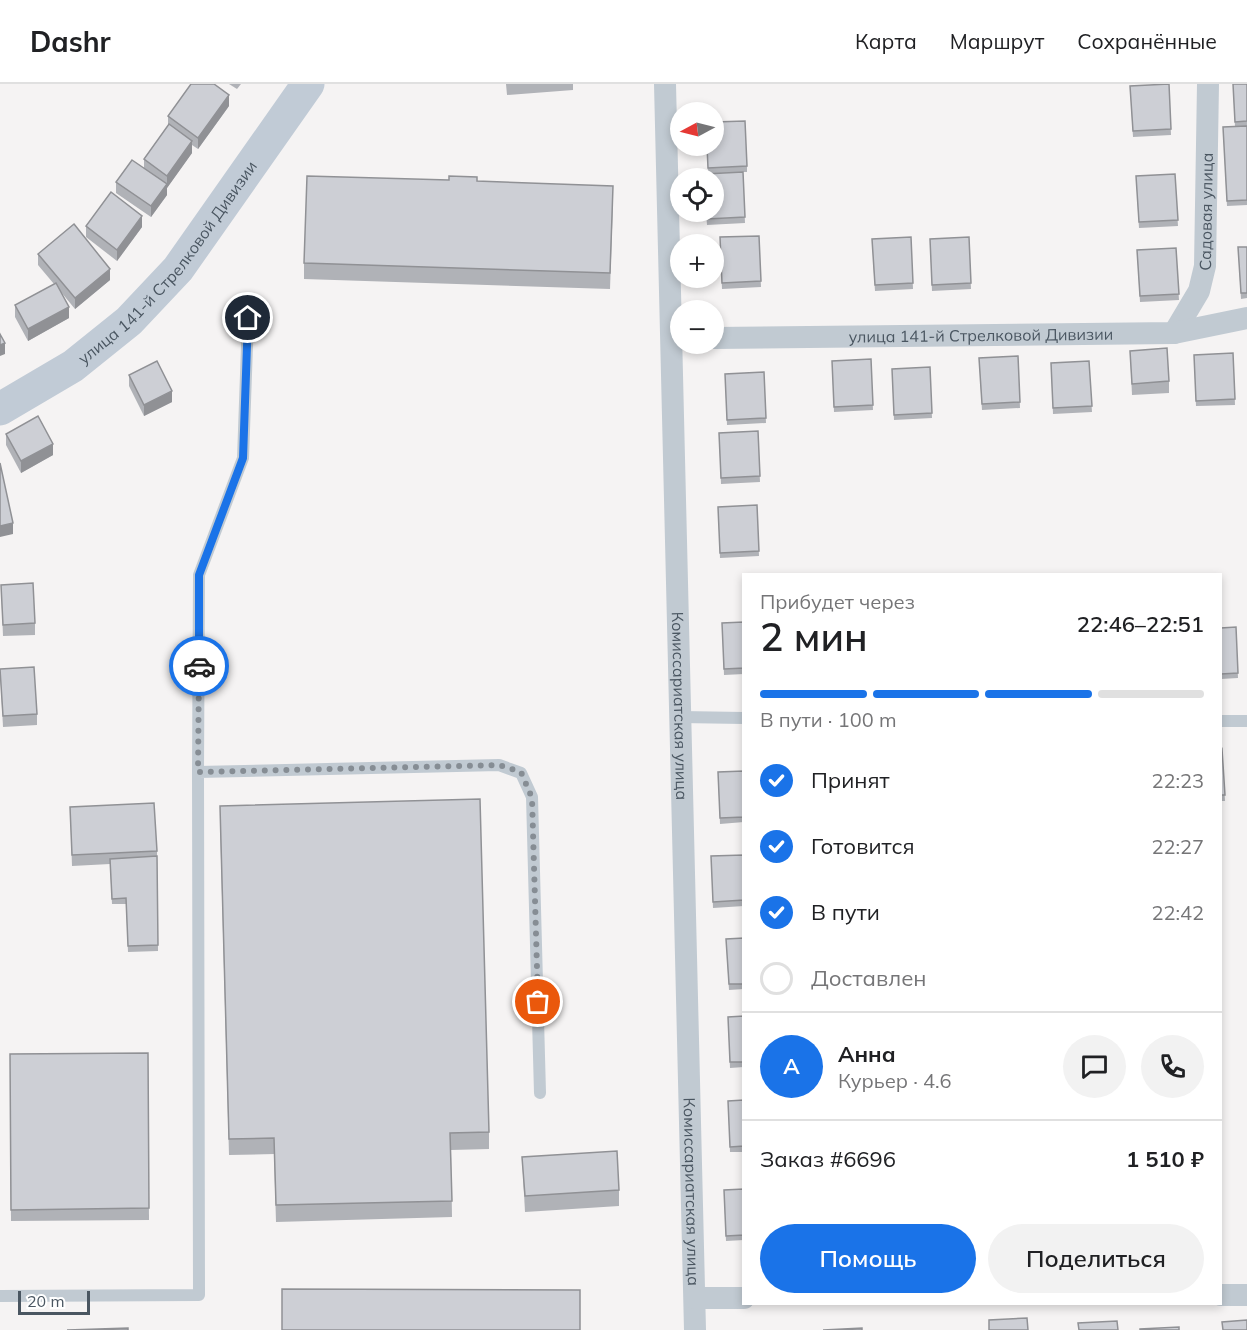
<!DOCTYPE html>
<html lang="ru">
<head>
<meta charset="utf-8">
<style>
	body { margin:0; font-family:Mulish,sans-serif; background:#f2f2f2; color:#202124; height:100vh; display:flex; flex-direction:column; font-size:22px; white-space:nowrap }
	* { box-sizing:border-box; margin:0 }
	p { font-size:20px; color:#757577 }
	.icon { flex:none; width:33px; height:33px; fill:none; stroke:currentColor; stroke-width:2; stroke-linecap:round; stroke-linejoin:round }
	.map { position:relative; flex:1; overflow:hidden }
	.panel { position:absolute; left:742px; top:489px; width:480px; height:732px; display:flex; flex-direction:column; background:#fff; border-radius:0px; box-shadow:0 3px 9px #0003 }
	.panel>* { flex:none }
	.needle { width:39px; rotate:263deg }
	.tools { position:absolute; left:670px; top:18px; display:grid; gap:12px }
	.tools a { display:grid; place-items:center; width:54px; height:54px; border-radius:50%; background:#fff; box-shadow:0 3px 9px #0003; font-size:30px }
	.scale { position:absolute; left:18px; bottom:15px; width:72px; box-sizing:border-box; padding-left:6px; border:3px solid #4a5661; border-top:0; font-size:16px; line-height:21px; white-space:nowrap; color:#4a5661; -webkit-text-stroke:4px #fff; paint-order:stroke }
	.pin { position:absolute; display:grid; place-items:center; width:51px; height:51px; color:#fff; margin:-26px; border:3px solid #fff; border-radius:50%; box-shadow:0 2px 6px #0007 }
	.courier { position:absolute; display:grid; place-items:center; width:60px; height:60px; margin:-30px; border:4px solid #1a73e8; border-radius:50%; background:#fff; color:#222; box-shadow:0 2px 8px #0007 }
	.overview em { font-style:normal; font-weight:600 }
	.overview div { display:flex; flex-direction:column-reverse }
	.overview { display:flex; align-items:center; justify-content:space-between; height:102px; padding:0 18px }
	h1 { font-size:39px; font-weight:600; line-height:45px }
	.bar { display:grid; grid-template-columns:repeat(4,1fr); gap:9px 6px; align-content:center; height:72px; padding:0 18px }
	.bar i { height:8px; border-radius:4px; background:#e0e0e0 }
	.bar .selected { background:#1a73e8 }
	.bar p { grid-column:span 4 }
	.line { display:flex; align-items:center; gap:15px; padding:0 18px; border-top:2px solid #e0e0e0 }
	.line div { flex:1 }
	.round { display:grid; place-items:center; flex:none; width:63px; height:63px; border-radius:32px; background:#f2f2f2 }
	ol { padding:0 18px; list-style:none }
	li { display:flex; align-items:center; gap:18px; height:66px }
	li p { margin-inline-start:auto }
	li .icon { padding:6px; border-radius:50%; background:#1a73e8; color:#fff; stroke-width:4 }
	li:last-child { color:#757577 }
	li i { width:33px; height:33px; border:3px solid #e0e0e0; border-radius:50% }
	.button { display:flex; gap:12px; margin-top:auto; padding:12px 18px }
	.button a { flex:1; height:69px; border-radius:36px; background:#1a73e8; color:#fff; font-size:24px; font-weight:600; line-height:69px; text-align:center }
	.button a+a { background:#f2f2f2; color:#202124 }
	header { display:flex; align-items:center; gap:36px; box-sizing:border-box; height:84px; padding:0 30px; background:#fff; border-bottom:2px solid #e0e0e0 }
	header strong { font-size:28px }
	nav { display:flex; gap:33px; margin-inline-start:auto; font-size:21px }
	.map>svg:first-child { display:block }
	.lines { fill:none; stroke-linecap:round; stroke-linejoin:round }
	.lane { stroke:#c1cad2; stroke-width:12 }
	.street { stroke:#c1cad2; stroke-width:22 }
	.secondary { stroke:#c1cbd6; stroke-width:33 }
	.wall { fill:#b0b2b7 }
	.shaded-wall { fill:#909195 }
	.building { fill:#cdcfd5; stroke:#909195; stroke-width:1.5 }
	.done { stroke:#868d94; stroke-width:6; stroke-dasharray:0 10.8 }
	.route { stroke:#1a73e8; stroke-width:8 }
	.labels { text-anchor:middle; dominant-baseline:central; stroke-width:5; stroke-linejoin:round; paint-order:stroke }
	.street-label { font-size:16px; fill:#4a5661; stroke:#fff }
</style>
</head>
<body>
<header>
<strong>Dashr</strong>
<nav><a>Карта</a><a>Маршрут</a><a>Сохранённые</a></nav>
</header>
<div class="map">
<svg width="1247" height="1246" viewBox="0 0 1247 1246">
	<rect width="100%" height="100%" fill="#f5f3f3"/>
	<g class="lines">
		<g class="lane">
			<path d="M680,633l64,1"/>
			<path d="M1221,637h26"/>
			<path d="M198,688l1,-197 44,-117 5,-140"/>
			<path d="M0,1212l199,-1 -1,-523 301,-7 22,8 11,24 8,296"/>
		</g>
		<g class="street">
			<path id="s1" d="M665,0l30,1246"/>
			<path id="s2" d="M1174,249l25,-42 6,-25 3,-182"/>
			<path id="s3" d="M714,254l460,-5 73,-15"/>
			<path d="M1221,1211h26"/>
			<path d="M695,1214h49"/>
		</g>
		<path class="secondary" id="s4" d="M0,325l73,-43 56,-45 49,-52 130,-185"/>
	</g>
	<g class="wall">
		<path d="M229,0h12l-4,5z"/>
		<path d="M506,0h67v6l-66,5z"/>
		<path d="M1169,0l2,51 -38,2 -3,-51z"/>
		<path d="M1233,0h14v121l-20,1 -4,-79h12z"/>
		<path d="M229,22l-31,43 -6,-4v8l-25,35v-1v8l-16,22 -35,-24v-11l28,-14v-9l24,-33v-10z"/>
		<path d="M707,62l40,20v6h-4l2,51 -38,2 -1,-13 2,-39z"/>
		<path d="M1175,90l3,52 -39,2 -3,-52z"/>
		<path d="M477,97l136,21 -3,87 -306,-10v-16z"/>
		<path d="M86,142l56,1 -25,34 -31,-24z"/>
		<path d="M759,152l2,51 -39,2 -2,-52z"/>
		<path d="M911,153l2,52 -38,2 -3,-52z"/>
		<path d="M969,153l2,52 -39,2 -2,-52z"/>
		<path d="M1238,163h9v51l-6,1z"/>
		<path d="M1176,164l3,52 -39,2 -3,-52z"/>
		<path d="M38,170l72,26 -35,29 -14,-17 8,26 -41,23 -13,-24v-12l39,-21 -16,-19z"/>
		<path d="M1130,267l39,30v12l-37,2z"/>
		<path d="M1233,269l2,52 -39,1 -2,-51z"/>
		<path d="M1018,272l2,52 -38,2 -3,-52z"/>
		<path d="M871,275l2,51 -39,2 -2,-51z"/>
		<path d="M1089,277l3,51 -39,2 -2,-51z"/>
		<path d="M930,283l2,51 -38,2 -2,-51z"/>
		<path d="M764,288l2,51 -39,2 -2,-51z"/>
		<path d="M129,291l43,27 -28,14 -15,-30z"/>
		<path d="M758,347l2,51 -39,2 -2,-51z"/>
		<path d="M6,350l47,21 -32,18 -15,-28z"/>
		<path d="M757,421l2,51 -39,2 -2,-51z"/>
		<path d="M1,501l34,38v12l-32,1z"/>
		<path d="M744,538v52l-20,1 -2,-52z"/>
		<path d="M1236,543l2,51 -17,1v-51z"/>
		<path d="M0,585l37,45v11l-34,2z"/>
		<path d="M1222,665l3,52h-4v-51z"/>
		<path d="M744,687v51l-24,2 -2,-52z"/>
		<path d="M70,723l87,44 1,100 -30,1 -2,-48h-14l-2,-40 -38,2z"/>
		<path d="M220,739l269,309v17l-38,1 1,67 -176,5 -2,-68 -45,1z"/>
		<path d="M744,771v51l-31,2 -2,-52z"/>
		<path d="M744,854v51l-15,1 -3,-51z"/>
		<path d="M744,932v51l-14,1 -2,-51z"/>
		<path d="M148,969l1,167 -138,1 -1,-167z"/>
		<path d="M744,1016v52h-14l-2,-51z"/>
		<path d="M522,1073l97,33v16l-94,6z"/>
		<path d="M744,1105v51l-18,1 -2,-51z"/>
	</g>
	<g class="shaded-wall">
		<path d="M229,11v11l-31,43v-11z"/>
		<path d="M192,57v12l-25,35v-12z"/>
		<path d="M167,100v11l-16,22v-11z"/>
		<path d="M142,132v11l-25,34v-11z"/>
		<path d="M110,185v11l-35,29v-11z"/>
		<path d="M69,223v11l-41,23v-12z"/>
		<path d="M5,259v11l-5,2v-11z"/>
		<path d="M172,307v11l-28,14v-11z"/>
		<path d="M53,360v11l-32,18v-12z"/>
		<path d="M13,439v11l-13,3v-11z"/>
	</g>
	<g class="building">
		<path d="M191,0h23l15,11 -31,43 -30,-22z"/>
		<path d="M1169,0l2,45 -38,2 -3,-45z"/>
		<path d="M1233,0h14v37l-12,1z"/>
		<path d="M745,37l2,45 -39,2 -1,-22h7v-24z"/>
		<path d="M169,40l23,17 -25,35 -23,-17z"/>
		<path d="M1247,42v74l-20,1 -4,-74z"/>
		<path d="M132,76l35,24 -16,22 -35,-24z"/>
		<path d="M743,88l2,45 -38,2 -1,-7h8v-34h-9v-4z"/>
		<path d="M1175,90l3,46 -39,2 -3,-46z"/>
		<path d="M307,92l142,4v-4l28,1v4l136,5 -3,87 -306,-10z"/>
		<path d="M111,108l31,24 -25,34 -31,-24z"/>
		<path d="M74,140l36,45 -35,29 -37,-44z"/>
		<path d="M759,152l2,45 -39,2 -2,-46z"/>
		<path d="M911,153l2,46 -38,2 -3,-46z"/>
		<path d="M969,153l2,46 -39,2 -2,-46z"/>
		<path d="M1238,163h9v46h-6z"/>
		<path d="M1176,164l3,46 -39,2 -3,-46z"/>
		<path d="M56,199l13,24 -41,22 -13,-24z"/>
		<path d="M0,250l5,9 -5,2z"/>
		<path d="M1167,264l2,33 -37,3 -2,-33z"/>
		<path d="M1233,269l2,46 -39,2 -2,-46z"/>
		<path d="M1018,272l2,46 -38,2 -3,-46z"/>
		<path d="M871,275l2,46 -39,2 -2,-46z"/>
		<path d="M157,277l15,30 -28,14 -15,-30z"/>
		<path d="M1089,277l3,45 -39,2 -2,-45z"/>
		<path d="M930,283l2,46 -38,2 -2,-46z"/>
		<path d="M764,288l2,46 -39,2 -2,-46z"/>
		<path d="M38,332l15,28 -32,17 -15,-27z"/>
		<path d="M758,347l2,45 -39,2 -2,-45z"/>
		<path d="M0,379l13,60 -13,3z"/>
		<path d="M757,421l2,46 -39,2 -2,-46z"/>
		<path d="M33,499l2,40 -32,2 -2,-40z"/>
		<path d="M744,538v46l-20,1 -2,-46z"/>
		<path d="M1236,543l2,46 -17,1v-46z"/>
		<path d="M34,583l3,47 -34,2 -3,-47z"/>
		<path d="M1222,665l3,46h-4v-45z"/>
		<path d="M744,687v46l-24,1 -2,-46z"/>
		<path d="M480,715l9,333 -39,1 2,68 -176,4 -2,-67 -45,1 -9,-333z"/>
		<path d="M154,719l3,48 -85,4 -2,-48z"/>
		<path d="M744,771v45l-31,2 -2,-46z"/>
		<path d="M157,772l1,89 -30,1 -2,-48 -14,1 -2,-40z"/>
		<path d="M744,854v46h-15l-3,-45z"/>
		<path d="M744,932v46h-14l-2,-45z"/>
		<path d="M148,969l1,155 -138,2 -1,-156z"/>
		<path d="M744,1016v46l-14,1 -2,-46z"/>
		<path d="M617,1067l2,39 -94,6 -3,-39z"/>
		<path d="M744,1105v46l-18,1 -2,-46z"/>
		<path d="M282,1205l298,1v40h-298z"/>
		<path d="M1027,1234l1,12h-39v-10z"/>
		<path d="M1247,1236v10h-24l-1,-8z"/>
		<path d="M1117,1237l1,9h-39l-1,-7z"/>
		<path d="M1179,1243v3h-39v-1z"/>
		<path d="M128,1244v2h-61z"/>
		<path d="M862,1244v2h-39z"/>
	</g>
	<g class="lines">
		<path class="done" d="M199,582l-1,106 301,-7 22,7 11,26 6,204"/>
		<path class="route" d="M199,582v-91l44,-117 5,-140"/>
	</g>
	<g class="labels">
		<g class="street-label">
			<text stroke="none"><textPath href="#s2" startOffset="129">Садовая улица</textPath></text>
			<text stroke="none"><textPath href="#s4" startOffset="226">улица 141-й Стрелковой Дивизии</textPath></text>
			<text stroke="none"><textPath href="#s3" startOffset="267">улица 141-й Стрелковой Дивизии</textPath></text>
			<text stroke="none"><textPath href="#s1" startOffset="622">Комиссариатская улица</textPath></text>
			<text stroke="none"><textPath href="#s1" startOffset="1108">Комиссариатская улица</textPath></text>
		</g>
	</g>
</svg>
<div class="tools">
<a><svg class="needle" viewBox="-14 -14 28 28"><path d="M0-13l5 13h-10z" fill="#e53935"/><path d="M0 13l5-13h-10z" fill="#757577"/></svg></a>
<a><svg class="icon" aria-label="locate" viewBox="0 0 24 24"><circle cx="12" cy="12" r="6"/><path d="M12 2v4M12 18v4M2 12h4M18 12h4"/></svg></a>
<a>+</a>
<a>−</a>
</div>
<div class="scale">20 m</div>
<div class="pin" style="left:538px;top:918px;background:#ea580c"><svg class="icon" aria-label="bag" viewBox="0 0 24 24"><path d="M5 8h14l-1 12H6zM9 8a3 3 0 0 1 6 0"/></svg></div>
<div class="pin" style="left:248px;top:234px;background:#1f2937"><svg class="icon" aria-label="home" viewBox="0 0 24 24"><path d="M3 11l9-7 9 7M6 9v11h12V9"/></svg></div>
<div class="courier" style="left:199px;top:582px"><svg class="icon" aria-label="car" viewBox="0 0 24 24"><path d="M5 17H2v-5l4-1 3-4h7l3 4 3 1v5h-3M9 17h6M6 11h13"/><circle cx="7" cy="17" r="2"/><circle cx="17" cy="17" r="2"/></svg></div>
<section class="panel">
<div class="overview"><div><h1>2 мин</h1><p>Прибудет через</p></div><em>22:46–22:51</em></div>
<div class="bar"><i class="selected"></i><i class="selected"></i><i class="selected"></i><i></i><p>В пути · 100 m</p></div>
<ol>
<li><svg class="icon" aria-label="check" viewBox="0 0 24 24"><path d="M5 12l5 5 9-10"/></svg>Принят<p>22:23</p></li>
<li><svg class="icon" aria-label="check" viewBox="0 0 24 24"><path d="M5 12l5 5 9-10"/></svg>Готовится<p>22:27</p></li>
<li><svg class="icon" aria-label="check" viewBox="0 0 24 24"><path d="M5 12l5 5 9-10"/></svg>В пути<p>22:42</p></li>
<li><i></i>Доставлен</li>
</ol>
<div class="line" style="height:108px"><b class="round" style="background:#1a73e8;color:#fff">А</b><div><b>Анна</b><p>Курьер · 4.6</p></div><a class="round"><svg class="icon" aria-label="chat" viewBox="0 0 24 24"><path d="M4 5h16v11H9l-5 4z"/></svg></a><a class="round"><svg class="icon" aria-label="phone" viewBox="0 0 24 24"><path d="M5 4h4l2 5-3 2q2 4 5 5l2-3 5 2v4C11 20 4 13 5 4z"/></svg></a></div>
<div class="line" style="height:78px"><div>Заказ #6696</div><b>1 510 ₽</b></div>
<div class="button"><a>Помощь</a><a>Поделиться</a></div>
</section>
</div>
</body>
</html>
